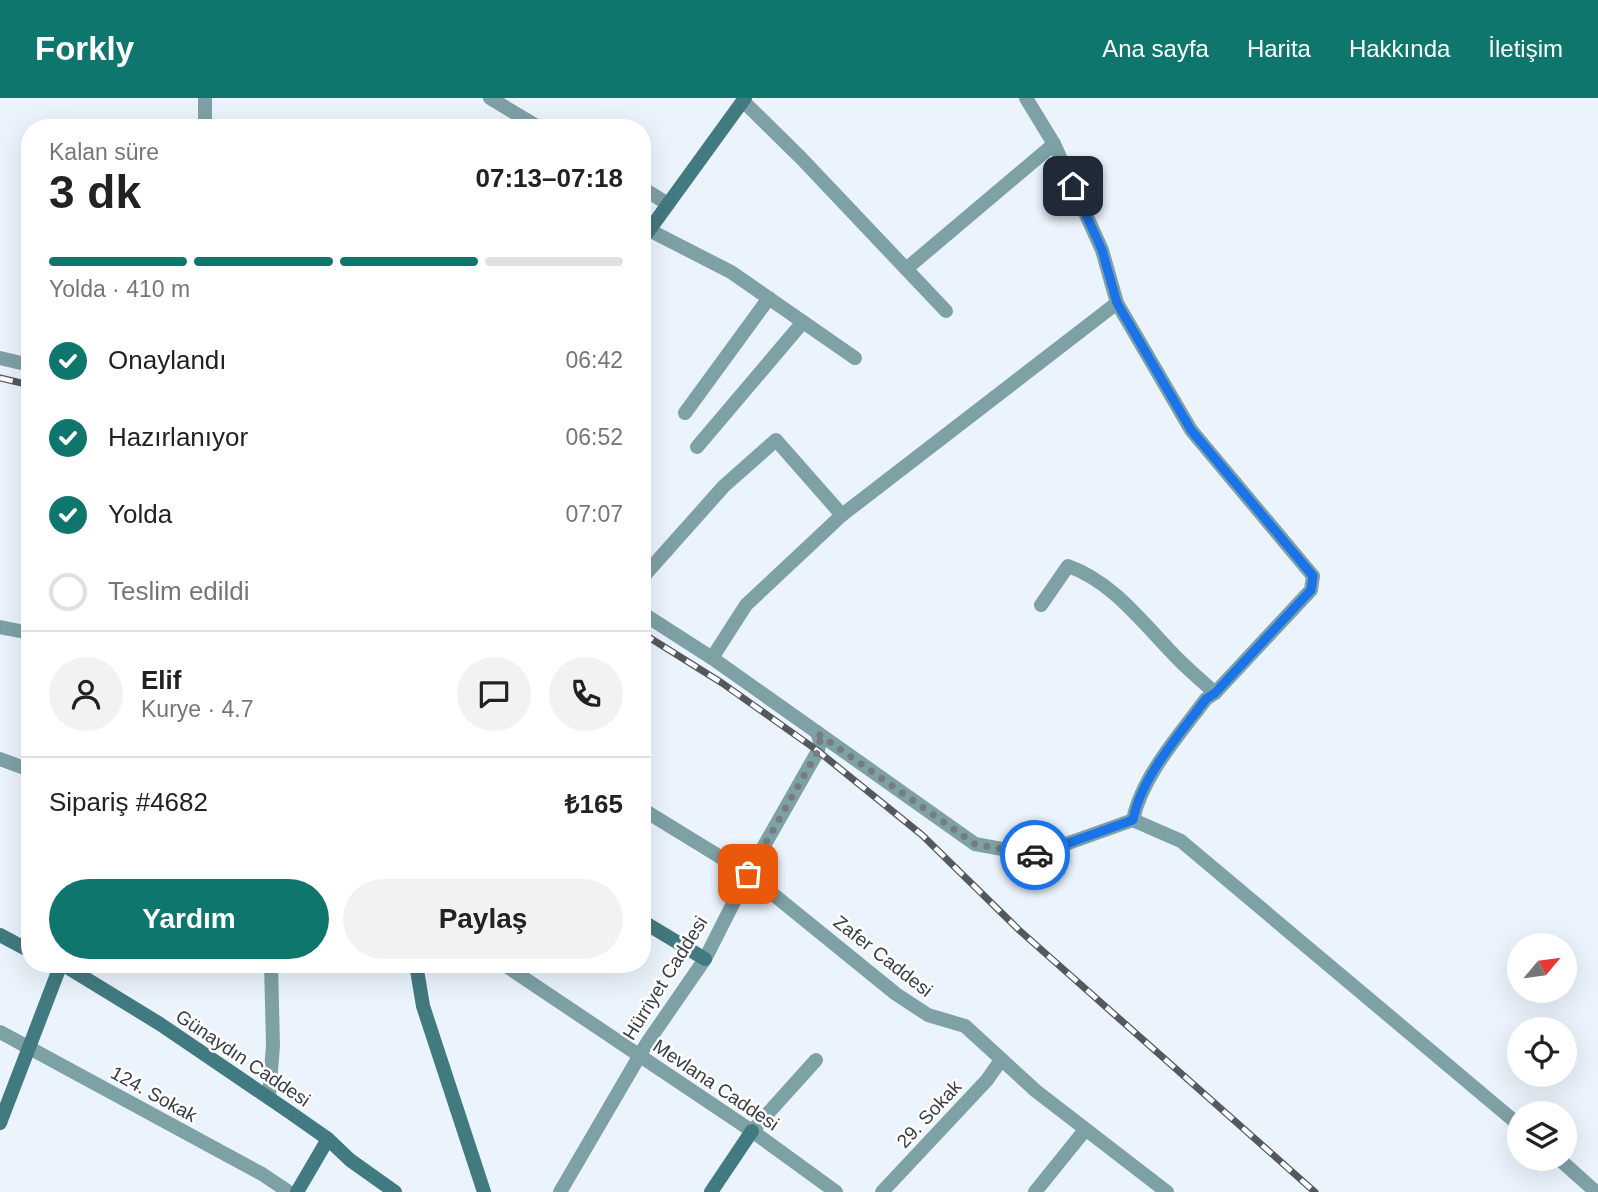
<!DOCTYPE html>
<html lang="tr">
<head>
<meta charset="utf-8">
<style>
	body { margin:0; font-family:Arial,sans-serif; background:#f2f2f2; color:#222; height:100vh; display:flex; flex-direction:column; font-size:26px; white-space:nowrap }
	* { box-sizing:border-box; margin:0 }
	p { font-size:23px; color:#767676 }
	.icon { flex:none; width:38px; height:38px; fill:none; stroke:currentColor; stroke-width:2; stroke-linecap:round; stroke-linejoin:round }
	.map { position:relative; flex:1; overflow:hidden }
	.drawer { position:absolute; left:21px; top:21px; width:630px; height:854px; display:flex; flex-direction:column; background:#fff; border-radius:28px; box-shadow:0 7px 28px #0002 }
	.drawer>* { flex:none }
	.needle { width:46px; rotate:61deg }
	.tools { position:absolute; left:1507px; top:835px; display:grid; gap:14px }
	.tools a { display:grid; place-items:center; width:70px; height:70px; border-radius:50%; background:#fff; box-shadow:0 7px 28px #0002; font-size:35px }
	.pin { position:absolute; display:grid; place-items:center; width:60px; height:60px; color:#fff; margin:-30px; border-radius:14px; box-shadow:0 4px 10px #0006 }
	.courier { position:absolute; display:grid; place-items:center; width:70px; height:70px; margin:-35px; border:5px solid #1a73e8; border-radius:50%; background:#fff; color:#222; box-shadow:0 2px 9px #0007 }
	.headline em { font-style:normal; font-weight:800 }
	.headline div { display:flex; flex-direction:column-reverse }
	.headline { display:flex; align-items:center; justify-content:space-between; height:119px; padding:0 28px }
	h1 { font-size:46px; font-weight:800; line-height:52px }
	.bar { display:grid; grid-template-columns:repeat(4,1fr); gap:10px 7px; align-content:center; height:84px; padding:0 28px }
	.bar i { height:9px; border-radius:5px; background:#e0e0e0 }
	.bar .current { background:#0f766e }
	.bar p { grid-column:span 4 }
	.line { display:flex; align-items:center; gap:18px; padding:0 28px; border-top:2px solid #e0e0e0 }
	.line div { flex:1 }
	.round { display:grid; place-items:center; flex:none; width:74px; height:74px; border-radius:37px; background:#f2f2f2 }
	ol { padding:0 28px; list-style:none }
	li { display:flex; align-items:center; gap:21px; height:77px }
	li p { margin-inline-start:auto }
	li .icon { padding:7px; border-radius:50%; background:#0f766e; color:#fff; stroke-width:4 }
	li:last-child { color:#767676 }
	li i { width:38px; height:38px; border:4px solid #e0e0e0; border-radius:50% }
	.cta { display:flex; gap:14px; margin-top:auto; padding:14px 28px }
	.cta a { flex:1; height:80px; border-radius:42px; background:#0f766e; color:#fff; font-size:28px; font-weight:800; line-height:80px; text-align:center }
	.cta a+a { background:#f2f2f2; color:#222 }
	header { display:flex; align-items:center; gap:42px; box-sizing:border-box; height:98px; padding:0 35px; background:#0f766e; color:#fff }
	header strong { font-size:33px }
	nav { display:flex; gap:38px; margin-inline-start:auto; font-size:24px }
	.map>svg:first-child { display:block }
	.lines { fill:none; stroke-linecap:round; stroke-linejoin:round }
	.street { stroke:#7ea1a6; stroke-width:14 }
	.secondary { stroke:#427a81; stroke-width:14 }
	.rail-casing { stroke:#55595e; stroke-width:7 }
	.rail { stroke:#fff; stroke-width:4.5; stroke-dasharray:13; stroke-linecap:butt }
	.done { stroke:#777c82; stroke-width:7; stroke-dasharray:0 12.6 }
	.route { stroke:#1a73e8; stroke-width:9 }
	.labels { text-anchor:middle; dominant-baseline:central; stroke-width:5; stroke-linejoin:round; paint-order:stroke }
	.street-label { font-size:19px; fill:#393c40; stroke:#fff }
</style>
</head>
<body>
<header>
<strong>Forkly</strong>
<nav><a>Ana sayfa</a><a>Harita</a><a>Hakkında</a><a>İletişim</a></nav>
</header>
<div class="map">
<svg width="1598" height="1094" viewBox="0 0 1598 1094">
	<rect width="100%" height="100%" fill="#ebf4fd"/>
	<g class="lines">
		<g class="street">
			<path d="M490,0l50,30"/>
			<path d="M1026,0l28,46 48,106 15,53 74,127 122,146 -2,14 -96,103 -9,6c-26,35 -64,77 -73,121"/>
			<path d="M743,3l58,57 145,153"/>
			<path d="M88,30v-1"/>
			<path d="M205,30v-30"/>
			<path d="M642,90l26,16"/>
			<path d="M649,132l82,42 124,86"/>
			<path d="M906,171l148,-125"/>
			<path d="M0,260l30,7"/>
			<path d="M685,315l84,-115"/>
			<path d="M697,349l106,-125"/>
			<path d="M642,480l82,-92 52,-46 66,75"/>
			<path d="M1041,507l27,-39c46,16 77,60 111,94 11,11 24,22 36,33"/>
			<path d="M642,515l70,45 263,186 60,11 98,-35 48,21 338,284"/>
			<path d="M0,529l30,6"/>
			<path d="M712,560l34,-53 96,-90 275,-212"/>
			<path d="M0,661l30,11"/>
			<path d="M642,711l106,65 148,120 32,21 37,11 71,65 131,101"/>
			<path d="M503,866l249,167 84,61"/>
			<path d="M0,934l262,142 27,18"/>
			<path d="M269,1000l4,-53 -2,-81"/>
			<path d="M752,1033l64,-71"/>
			<path d="M1558,1060l38,34"/>
			<path d="M560,1094l87,-149 58,-84 43,-85 70,-123 2,-10 -3,-9"/>
			<path d="M882,1094l105,-112 14,-20"/>
			<path d="M1035,1094l50,-62"/>
		</g>
		<g class="secondary">
			<path d="M642,142l103,-142"/>
			<path d="M642,823l63,38"/>
			<path d="M0,837l30,16"/>
			<path d="M62,866l98,60 128,87 40,28 22,21 45,32"/>
			<path d="M416,866l7,42 61,186"/>
			<path d="M0,1025l61,-159"/>
			<path d="M297,1094l31,-53"/>
			<path d="M711,1094l41,-61"/>
		</g>
		<defs>
			<g id="rail">
				<path d="M0,280l30,7"/>
				<path d="M642,535l80,50 96,68 104,84 97,95 296,262"/>
			</g>
		</defs>
		<use href="#rail" class="rail-casing"/>
		<use href="#rail" class="rail"/>
	</g>
	<g class="lines">
		<path class="done" d="M748,776l70,-123 2,-10 -3,-8 158,111 60,11"/>
		<path class="route" d="M1035,757l98,-35c8,-43 47,-86 73,-121l9,-6 96,-103 2,-14 -122,-146 -74,-127 -15,-53 -29,-64"/>
	</g>
	<g class="labels">
		<g class="street-label">
			<text transform="translate(883 858) rotate(38)">Zafer Caddesi</text>
			<text transform="translate(665 880) rotate(-58)">Hürriyet Caddesi</text>
			<text transform="translate(243 960) rotate(34)">Günaydın Caddesi</text>
			<text transform="translate(716 987) rotate(34)">Mevlana Caddesi</text>
			<text transform="translate(154 996) rotate(29)">124. Sokak</text>
			<text transform="translate(929 1016) rotate(-47)">29. Sokak</text>
		</g>
	</g>
</svg>
<div class="tools">
<a><svg class="needle" viewBox="-14 -14 28 28"><path d="M0-13l5 13h-10z" fill="#e53935"/><path d="M0 13l5-13h-10z" fill="#767676"/></svg></a>
<a><svg class="icon" aria-label="locate" viewBox="0 0 24 24"><circle cx="12" cy="12" r="6"/><path d="M12 2v4M12 18v4M2 12h4M18 12h4"/></svg></a>
<a><svg class="icon" aria-label="layers" viewBox="0 0 24 24"><path d="M12 4l9 5-9 5-9-5zM3 14l9 5 9-5"/></svg></a>
</div>
<div class="pin" style="left:748px;top:776px;background:#ea580c"><svg class="icon" aria-label="bag" viewBox="0 0 24 24"><path d="M5 8h14l-1 12H6zM9 8a3 3 0 0 1 6 0"/></svg></div>
<div class="pin" style="left:1073px;top:88px;background:#1f2937"><svg class="icon" aria-label="home" viewBox="0 0 24 24"><path d="M3 11l9-7 9 7M6 9v11h12V9"/></svg></div>
<div class="courier" style="left:1035px;top:757px"><svg class="icon" aria-label="car" viewBox="0 0 24 24"><path d="M5 17H2v-5l4-1 3-4h7l3 4 3 1v5h-3M9 17h6M6 11h13"/><circle cx="7" cy="17" r="2"/><circle cx="17" cy="17" r="2"/></svg></div>
<section class="drawer">
<div class="headline"><div><h1>3 dk</h1><p>Kalan süre</p></div><em>07:13–07:18</em></div>
<div class="bar"><i class="current"></i><i class="current"></i><i class="current"></i><i></i><p>Yolda · 410 m</p></div>
<ol>
<li><svg class="icon" aria-label="check" viewBox="0 0 24 24"><path d="M5 12l5 5 9-10"/></svg>Onaylandı<p>06:42</p></li>
<li><svg class="icon" aria-label="check" viewBox="0 0 24 24"><path d="M5 12l5 5 9-10"/></svg>Hazırlanıyor<p>06:52</p></li>
<li><svg class="icon" aria-label="check" viewBox="0 0 24 24"><path d="M5 12l5 5 9-10"/></svg>Yolda<p>07:07</p></li>
<li><i></i>Teslim edildi</li>
</ol>
<div class="line" style="height:126px"><a class="round"><svg class="icon" aria-label="person" viewBox="0 0 24 24"><circle cx="12" cy="8" r="4"/><path d="M4 21q1-7 8-7t8 7"/></svg></a><div><b>Elif</b><p>Kurye · 4.7</p></div><a class="round"><svg class="icon" aria-label="chat" viewBox="0 0 24 24"><path d="M4 5h16v11H9l-5 4z"/></svg></a><a class="round"><svg class="icon" aria-label="phone" viewBox="0 0 24 24"><path d="M5 4h4l2 5-3 2q2 4 5 5l2-3 5 2v4C11 20 4 13 5 4z"/></svg></a></div>
<div class="line" style="height:91px"><div>Sipariş #4682</div><b>₺165</b></div>
<div class="cta"><a>Yardım</a><a>Paylaş</a></div>
</section>
</div>
</body>
</html>
